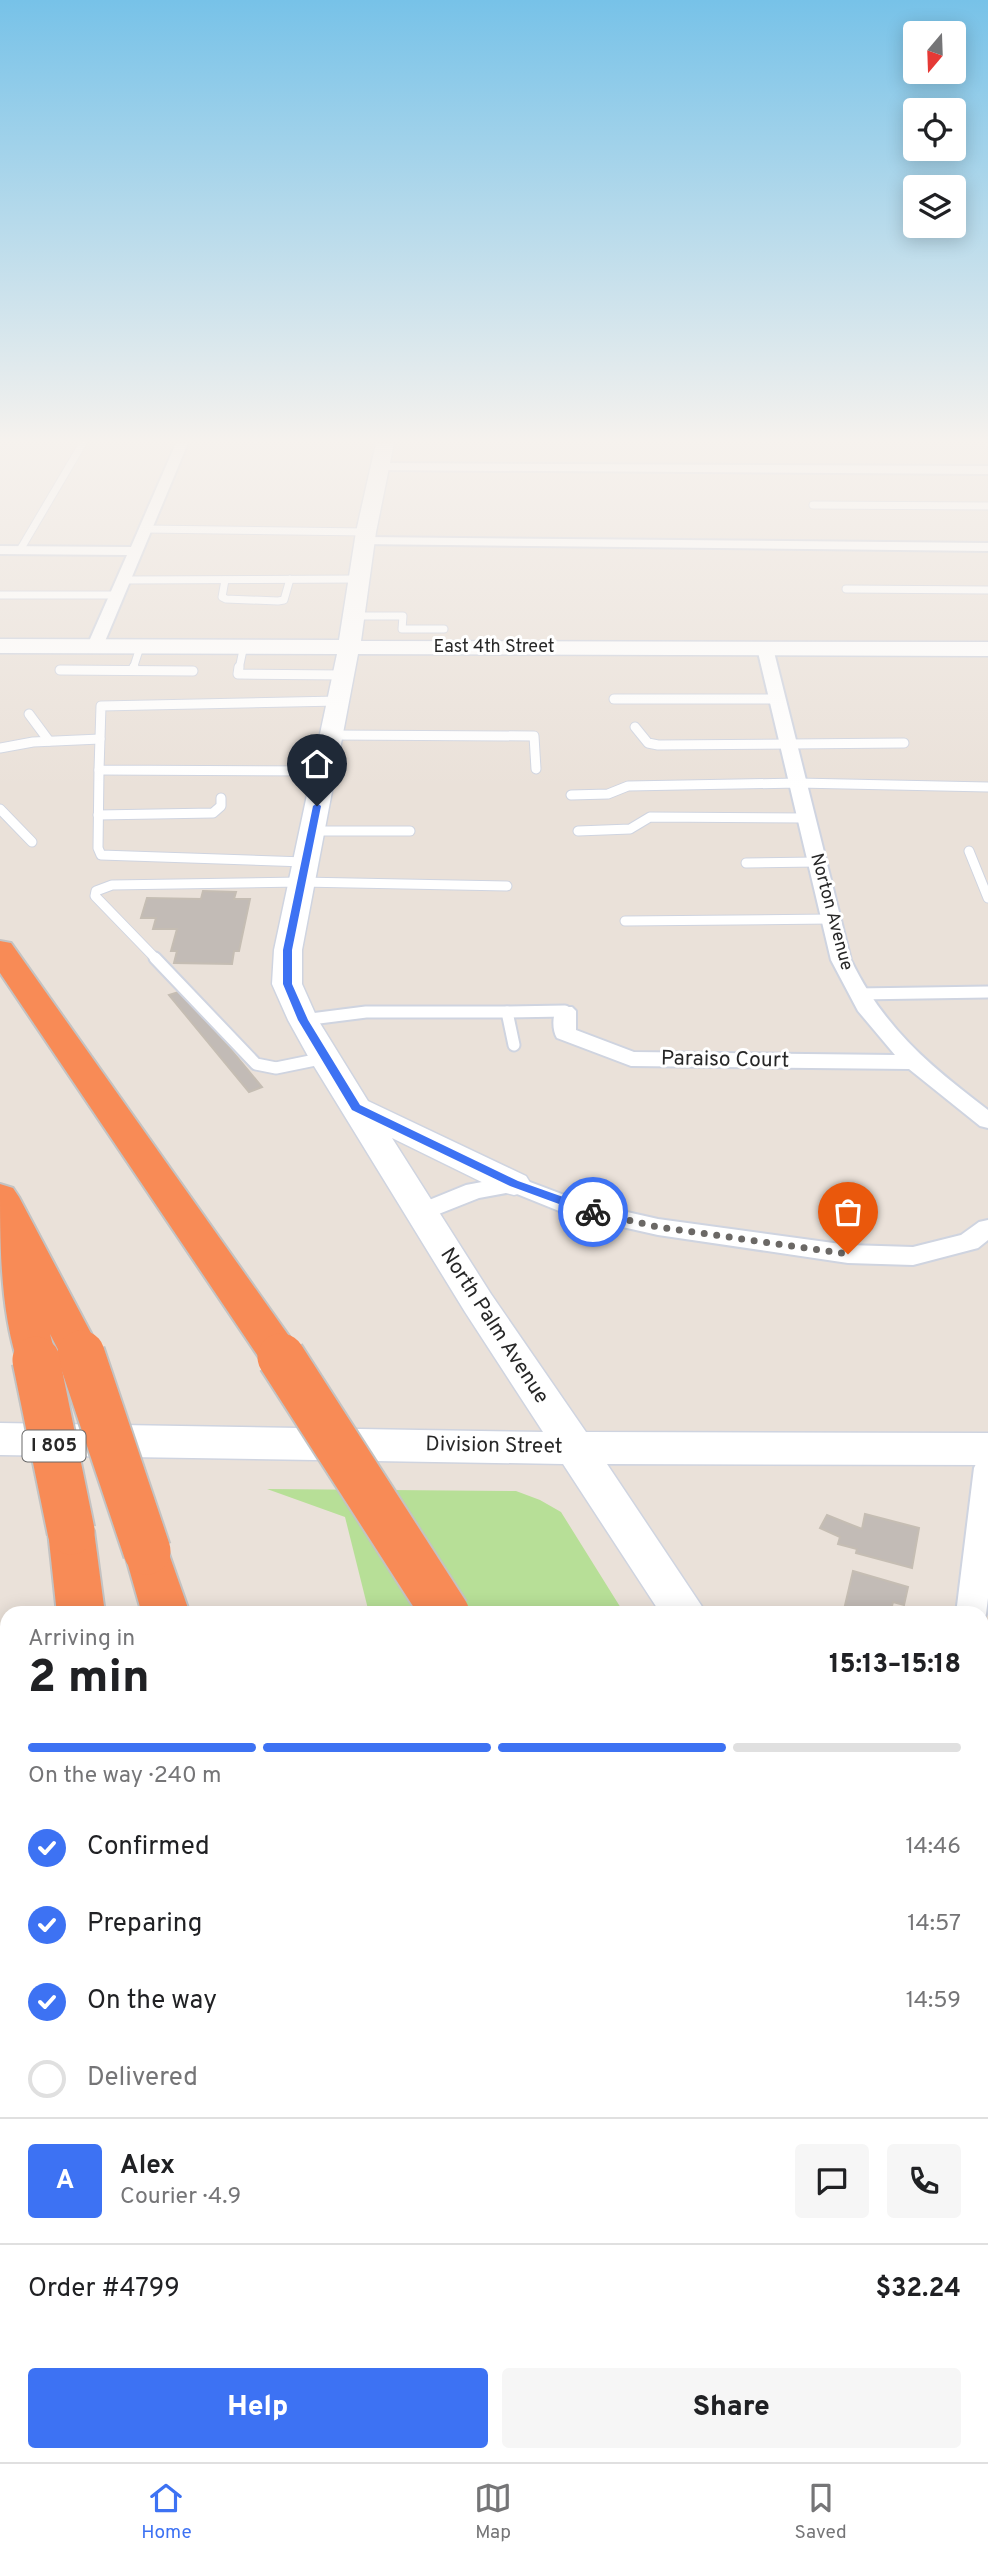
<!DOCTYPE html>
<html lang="en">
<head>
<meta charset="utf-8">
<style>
	body { margin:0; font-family:Overpass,sans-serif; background:#f6f6f6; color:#202124; height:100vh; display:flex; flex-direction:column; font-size:26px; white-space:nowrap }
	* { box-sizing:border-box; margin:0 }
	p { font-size:23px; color:#757577 }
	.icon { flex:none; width:38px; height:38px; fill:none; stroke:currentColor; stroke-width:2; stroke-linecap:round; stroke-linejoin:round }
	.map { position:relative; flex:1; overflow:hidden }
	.drawer { position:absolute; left:0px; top:1606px; width:989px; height:856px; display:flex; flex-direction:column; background:#fff; border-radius:21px 21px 0 0; box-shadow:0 4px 18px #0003 }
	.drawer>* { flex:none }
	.needle { width:46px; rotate:199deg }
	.tools { position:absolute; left:903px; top:21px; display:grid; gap:14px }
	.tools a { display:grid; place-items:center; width:63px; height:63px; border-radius:7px; background:#fff; box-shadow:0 4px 18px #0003; font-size:35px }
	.pin { position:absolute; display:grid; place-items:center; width:60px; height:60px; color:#fff; margin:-72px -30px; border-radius:50% 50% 50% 0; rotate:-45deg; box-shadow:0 0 7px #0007 }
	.pin .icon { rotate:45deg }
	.courier { position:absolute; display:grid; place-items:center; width:70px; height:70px; margin:-35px; border:5px solid #3d72f3; border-radius:50%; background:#fff; color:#222; box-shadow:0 2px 9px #0007 }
	.headline em { font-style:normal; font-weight:800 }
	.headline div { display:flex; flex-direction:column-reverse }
	.headline { display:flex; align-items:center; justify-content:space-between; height:119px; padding:0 28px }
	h1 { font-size:46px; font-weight:800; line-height:52px }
	.bar { display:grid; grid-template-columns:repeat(4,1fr); gap:10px 7px; align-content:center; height:84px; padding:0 28px }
	.bar i { height:9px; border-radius:5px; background:#e0e0e0 }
	.bar .on { background:#3d72f3 }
	.bar p { grid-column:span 4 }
	.line { display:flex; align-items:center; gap:18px; padding:0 28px; border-top:2px solid #e0e0e0 }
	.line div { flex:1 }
	.round { display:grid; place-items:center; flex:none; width:74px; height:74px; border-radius:7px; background:#f6f6f6 }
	ol { padding:0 28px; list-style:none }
	li { display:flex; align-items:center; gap:21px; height:77px }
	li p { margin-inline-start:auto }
	li .icon { padding:7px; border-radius:50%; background:#3d72f3; color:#fff; stroke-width:4 }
	li:last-child { color:#757577 }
	li i { width:38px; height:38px; border:4px solid #e0e0e0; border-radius:50% }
	.cta { display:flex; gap:14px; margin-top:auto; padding:14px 28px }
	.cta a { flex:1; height:80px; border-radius:7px; background:#3d72f3; color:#fff; font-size:28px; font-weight:800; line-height:80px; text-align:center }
	.cta a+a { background:#f6f6f6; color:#202124 }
	.tabs { display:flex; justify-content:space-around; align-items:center; height:98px; border-top:2px solid #e0e0e0; background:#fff; font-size:19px; color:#757577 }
	.tabs a { display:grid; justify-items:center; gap:4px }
	.tabs .on { color:#3d72f3 }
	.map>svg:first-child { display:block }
	.green { fill:#b7df97 }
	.building { fill:#c2bbb6; stroke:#c5bdb3; stroke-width:2 }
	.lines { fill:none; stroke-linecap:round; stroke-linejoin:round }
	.lane-far2-casing { stroke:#cfd4e0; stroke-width:9 }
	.lane-far1-casing { stroke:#cfd4e0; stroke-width:11 }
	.lane-casing { stroke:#cfd4e0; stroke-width:15 }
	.street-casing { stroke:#cfd4e0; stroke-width:4 }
	.secondary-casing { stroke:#cfd4e0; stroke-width:3 }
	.highway-casing { stroke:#c3c3c3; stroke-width:4 }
	.lane-far2 { stroke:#fff; stroke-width:7 }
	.lane-far1 { stroke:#fff; stroke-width:9 }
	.lane { stroke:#fff; stroke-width:11 }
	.street { fill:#fff; fill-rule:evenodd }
	.secondary { fill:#fff; fill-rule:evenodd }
	.highway { fill:#f88b56; fill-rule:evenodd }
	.highway-bridge-far1-casing { stroke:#c3c3c3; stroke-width:51; stroke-linecap:butt }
	.highway-bridge-casing { stroke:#c3c3c3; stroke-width:64; stroke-linecap:butt }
	.highway-bridge-far1 { stroke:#f88b56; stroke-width:47 }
	.highway-bridge { stroke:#f88b56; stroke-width:60 }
	.route { fill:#3d72f3 }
	.done { stroke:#6b6865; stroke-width:7; stroke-dasharray:0 12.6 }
	.labels { text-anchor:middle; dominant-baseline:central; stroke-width:6; stroke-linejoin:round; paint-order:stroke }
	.far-street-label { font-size:18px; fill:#272727; stroke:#fff }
	.shield { fill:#fff; stroke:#686868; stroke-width:2 }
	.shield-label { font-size:19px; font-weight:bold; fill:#272727 }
	.street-label { font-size:21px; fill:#272727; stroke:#fff }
</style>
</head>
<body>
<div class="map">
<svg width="988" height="2462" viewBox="0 0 988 2462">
	<rect width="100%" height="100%" fill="#eae1d9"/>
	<g class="green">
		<path d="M267,1489l249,2 24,9 21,12 63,101h-255l-24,-96z"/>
		<path d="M521,2455h422l1,7h-422z"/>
	</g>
	<g class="building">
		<path d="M203,891l33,1 -2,7h16l-11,52h-5l-2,13 -58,-1 3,-12h-6l6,-22h-24l3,-11h-15l6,-20 54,1z"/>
		<path d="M182,991l80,96 -13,5 -80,-97z"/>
		<path d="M865,1514l54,14 -7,40 -56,-15 1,-4 -19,-5 2,-7 -20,-9 7,-13 35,14z"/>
		<path d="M853,1571l55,16 -4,18 -11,-3 -3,12h-47z"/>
	</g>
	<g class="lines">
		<defs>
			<g id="lane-far2">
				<path d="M813,505l175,1"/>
				<path d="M147,529l219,3"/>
				<path d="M20,550l63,-107"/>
				<path d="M125,580l234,-1"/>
				<path d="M225,580l-3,17 4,2 52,2 6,-1 6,-21"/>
				<path d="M846,589l142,1"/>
				<path d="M0,595h117"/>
				<path d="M354,616h49l-1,13h42"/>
				<path d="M133,669l8,-25"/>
				<path d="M239,669l5,-24"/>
			</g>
			<g id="lane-far1">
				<path d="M239,667l-1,7 105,1"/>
				<path d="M60,670l133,1"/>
				<path d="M133,670l1,-3"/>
				<path d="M614,699h164"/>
				<path d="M29,714l20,27"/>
				<path d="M635,727l13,16 10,2 246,-2"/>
				<path d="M331,735l203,1 2,33"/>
				<path d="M0,748l33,-6 67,-3"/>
				<path d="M99,770l-1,78 3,7 204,7"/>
				<path d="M324,771l-225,-1 2,-64 237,-5"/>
				<path d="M571,795l37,-1 20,-8 170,-3 190,4"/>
				<path d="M0,809l32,33"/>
				<path d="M98,815l115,-2 8,-7v-8"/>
				<path d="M312,831h98"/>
				<path d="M578,831l52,-2 20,-12 156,1"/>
				<path d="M969,851l19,47"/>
				<path d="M746,863l71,-1"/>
				<path d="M625,921l206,-2"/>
				<path d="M157,960l-62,-64 1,-5 16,-6 189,-3 206,4"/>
			</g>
			<g id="lane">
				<path d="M155,958l101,106 20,4 49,-10"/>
				<path d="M857,994l131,-2"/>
				<path d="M507,1012l58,-1"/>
				<path d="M303,1020l63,-8h141l7,33"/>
			</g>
			<g id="street">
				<path d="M176,443h12l-85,203 -8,5 -5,-2 -3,-3 40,-91 -127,-1v-8l131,1z"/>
				<path d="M379,463l609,3v8l-613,-4 -2,-3z"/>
				<path d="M365,537l623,6v8l-628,-7 -2,-3z"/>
				<path d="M765,643l8,5 78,312c33,68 78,105 137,150v18l-8,-2 -71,-57 -278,-3 -74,-28c-5,-8 -5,-24 1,-31h14l4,4v19l58,22 261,3 -37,-44 -27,-51 -74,-312z"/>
				<path d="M514,1176l69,26 75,17 190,26 65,2 48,-12 18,-13 9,-2v20l-10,8 -65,17 -65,-2 -190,-28 -89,-20 -57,-23 -33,6 -58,23 -9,-2 -3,-6 3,-6 54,-22z"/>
				<path d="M988,1457v141l-2,16 -4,9v-9h-26l18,-146 4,-8z"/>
				<path d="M982,1689l6,2v35l-6,-3z"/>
				<rect x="982" y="2186" width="6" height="40"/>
			</g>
			<g id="secondary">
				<path d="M376,443h18l-18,89 -15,109 627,1v14l-630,-2 -56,296v34l16,36 50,81 158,75 5,8 -5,8 -12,3 -12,-3 -110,-54 99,156 95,138 402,1v32l-381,-1 100,150h-46l-98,-150 -563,-9v-32l543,9 -78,-120 -156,-254 -21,-38 -16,-36 2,-34 63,-296 -337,-1v-14l339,1 17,-108z"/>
				<path d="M982,2016l6,3v66l-6,-3z"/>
			</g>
			<g id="highway">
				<path d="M0,941l11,2 285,403 6,11 -6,11 -15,5 -15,-5 -266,-395z"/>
				<path d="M0,1184l13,4 6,9 83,157 -6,11 -15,5 -15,-5 -16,-31 7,26 -6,11 -15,5 -15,-5c-21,-53 -21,-128 -21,-187z"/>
				<path d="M71,1512l16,6 7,13 11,83h-48l-9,-83 7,-13z"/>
				<path d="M147,1532l16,5 27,77h-48l-18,-63 7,-14z"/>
				<path d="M82,2455h68l1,7h-70z"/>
				<path d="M303,2455h69l1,7h-70z"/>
			</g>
		</defs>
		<use href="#lane-far2" class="lane-far2-casing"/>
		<use href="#lane-far1" class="lane-far1-casing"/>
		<use href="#lane" class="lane-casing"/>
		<use href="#street" class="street-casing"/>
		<use href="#secondary" class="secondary-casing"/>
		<use href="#highway" class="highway-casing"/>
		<use href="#lane-far2" class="lane-far2"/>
		<use href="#lane-far1" class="lane-far1"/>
		<use href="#lane" class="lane"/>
		<use href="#street" class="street"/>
		<use href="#secondary" class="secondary"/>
		<use href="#highway" class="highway"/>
		<defs>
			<g id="highway-bridge-far1">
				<path d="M81,1354l66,197"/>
				<path d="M281,1357l165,257"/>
				<path d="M36,1360l35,171"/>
			</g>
			<path id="highway-bridge" d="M982,2369l6,9"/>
		</defs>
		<use href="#highway-bridge-far1" class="highway-bridge-far1-casing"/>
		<use href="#highway-bridge" class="highway-bridge-casing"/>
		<use href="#highway-bridge-far1" class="highway-bridge-far1"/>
		<use href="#highway-bridge" class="highway-bridge"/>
	</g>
	<linearGradient id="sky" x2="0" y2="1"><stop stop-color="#77c2e8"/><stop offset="0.56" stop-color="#f6f2ee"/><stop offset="1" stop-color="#f6f2ee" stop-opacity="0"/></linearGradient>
	<rect width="988" height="788" fill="url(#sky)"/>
	<path class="route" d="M317,803l4,3 -29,144v34l16,36 52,85 158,76 79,28v6h-8l-79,-29 -158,-76 -54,-90 -15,-36v-34l30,-144z"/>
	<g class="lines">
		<path class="done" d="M593,1212l65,15 190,27"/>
	</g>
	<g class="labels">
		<g class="far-street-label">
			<text x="494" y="647">East 4th Street</text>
			<text transform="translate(831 912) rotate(75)">Norton Avenue</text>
		</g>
		<rect class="shield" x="22.5" y="1430.5" width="63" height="31" rx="5"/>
		<g class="shield-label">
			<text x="54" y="1446">I 805</text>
		</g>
		<g class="street-label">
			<text transform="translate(725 1060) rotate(1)">Paraiso Court</text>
			<text transform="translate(494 1326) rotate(57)">North Palm Avenue</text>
			<text transform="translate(494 1446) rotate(1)">Division Street</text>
		</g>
	</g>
</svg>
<div class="tools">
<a><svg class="needle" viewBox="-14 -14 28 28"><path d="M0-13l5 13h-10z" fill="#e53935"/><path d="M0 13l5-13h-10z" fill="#757577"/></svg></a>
<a><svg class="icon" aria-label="locate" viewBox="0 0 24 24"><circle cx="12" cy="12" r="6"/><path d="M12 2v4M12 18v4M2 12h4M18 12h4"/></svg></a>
<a><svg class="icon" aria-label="layers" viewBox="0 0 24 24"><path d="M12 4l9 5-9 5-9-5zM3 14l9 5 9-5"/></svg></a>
</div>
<div class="pin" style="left:848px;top:1254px;background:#ea580c"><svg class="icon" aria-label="bag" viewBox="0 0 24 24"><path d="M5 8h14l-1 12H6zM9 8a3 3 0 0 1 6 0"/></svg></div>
<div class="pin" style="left:317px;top:806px;background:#1f2937"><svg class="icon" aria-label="home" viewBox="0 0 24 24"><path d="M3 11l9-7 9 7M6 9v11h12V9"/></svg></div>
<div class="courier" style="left:593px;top:1212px"><svg class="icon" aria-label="bike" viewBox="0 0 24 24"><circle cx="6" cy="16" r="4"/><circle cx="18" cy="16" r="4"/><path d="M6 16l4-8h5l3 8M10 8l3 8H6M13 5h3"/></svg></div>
<section class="drawer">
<div class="headline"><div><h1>2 min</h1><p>Arriving in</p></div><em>15:13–15:18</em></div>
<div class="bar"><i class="on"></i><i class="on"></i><i class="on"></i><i></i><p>On the way · 240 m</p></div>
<ol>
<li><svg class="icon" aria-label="check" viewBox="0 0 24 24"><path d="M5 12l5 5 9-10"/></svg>Confirmed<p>14:46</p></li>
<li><svg class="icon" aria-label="check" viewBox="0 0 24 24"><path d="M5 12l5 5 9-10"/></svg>Preparing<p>14:57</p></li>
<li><svg class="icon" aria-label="check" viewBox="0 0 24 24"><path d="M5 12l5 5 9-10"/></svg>On the way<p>14:59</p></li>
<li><i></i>Delivered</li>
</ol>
<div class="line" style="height:126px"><b class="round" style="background:#3d72f3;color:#fff">A</b><div><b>Alex</b><p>Courier · 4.9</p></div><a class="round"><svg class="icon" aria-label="chat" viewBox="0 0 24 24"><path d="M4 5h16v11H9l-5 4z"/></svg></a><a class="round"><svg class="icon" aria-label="phone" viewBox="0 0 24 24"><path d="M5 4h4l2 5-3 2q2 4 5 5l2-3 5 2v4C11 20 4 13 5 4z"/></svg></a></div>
<div class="line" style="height:91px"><div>Order #4799</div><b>$32.24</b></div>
<div class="cta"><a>Help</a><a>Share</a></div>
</section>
</div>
<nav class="tabs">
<a class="on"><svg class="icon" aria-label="home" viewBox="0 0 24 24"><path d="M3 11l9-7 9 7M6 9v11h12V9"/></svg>Home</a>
<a><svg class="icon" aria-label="map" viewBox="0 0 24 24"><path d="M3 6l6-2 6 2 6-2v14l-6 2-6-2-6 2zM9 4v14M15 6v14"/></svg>Map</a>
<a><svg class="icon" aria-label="saved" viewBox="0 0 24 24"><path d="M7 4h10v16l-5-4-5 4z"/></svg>Saved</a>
</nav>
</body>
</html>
